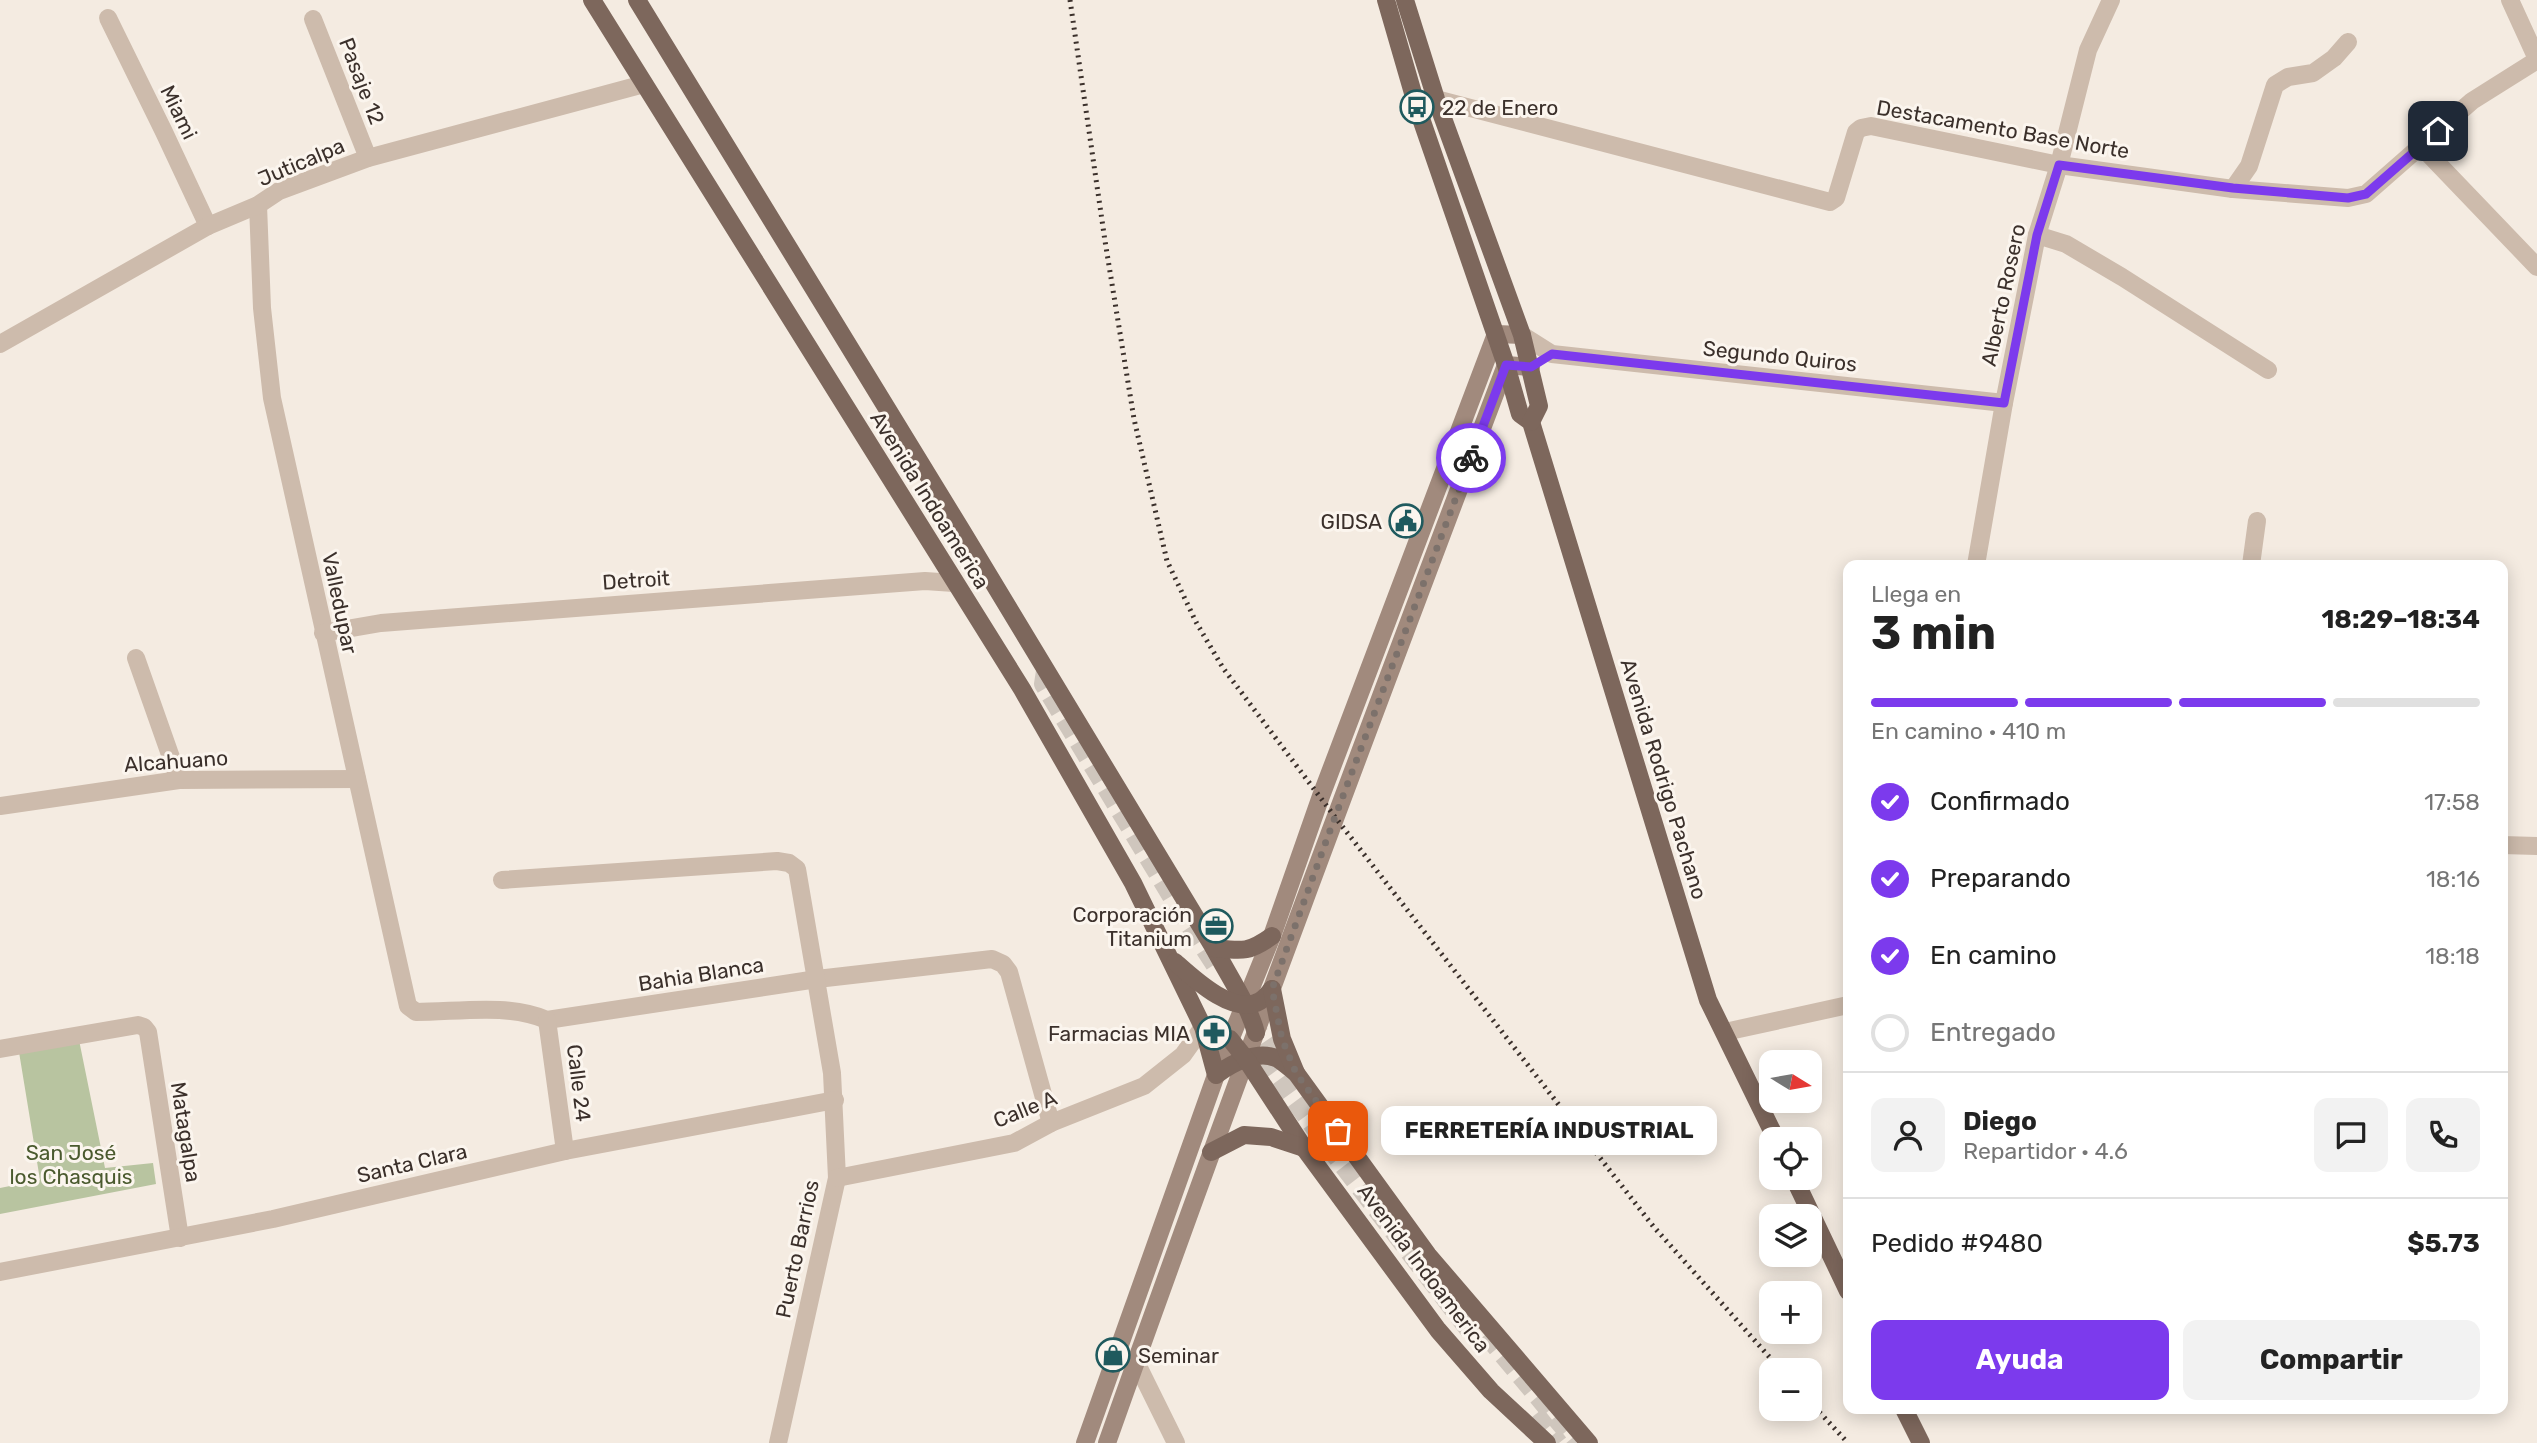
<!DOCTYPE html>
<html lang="es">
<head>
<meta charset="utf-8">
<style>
	body { margin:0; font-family:Rubik,sans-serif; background:#f2f2f2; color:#222; height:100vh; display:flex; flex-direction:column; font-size:26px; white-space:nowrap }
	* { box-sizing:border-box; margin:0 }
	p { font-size:23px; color:#767676 }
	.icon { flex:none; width:38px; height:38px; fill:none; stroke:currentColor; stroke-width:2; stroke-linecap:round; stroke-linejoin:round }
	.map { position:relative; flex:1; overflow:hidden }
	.panel { position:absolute; left:1843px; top:560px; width:665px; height:854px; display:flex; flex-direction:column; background:#fff; border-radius:14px; box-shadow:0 4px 18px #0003 }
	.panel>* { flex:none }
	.needle { width:46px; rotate:101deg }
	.controls { position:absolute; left:1759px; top:1050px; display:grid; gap:14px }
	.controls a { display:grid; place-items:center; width:63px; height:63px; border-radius:14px; background:#fff; box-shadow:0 4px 18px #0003; font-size:35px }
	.pin { position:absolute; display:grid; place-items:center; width:60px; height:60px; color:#fff; margin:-30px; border-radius:14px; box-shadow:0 4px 10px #0006 }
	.courier { position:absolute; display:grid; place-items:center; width:70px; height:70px; margin:-35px; border:5px solid #7c3aed; border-radius:50%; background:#fff; color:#222; box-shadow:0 2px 9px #0007 }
	.bubble { position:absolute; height:49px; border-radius:14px; background:#fff; box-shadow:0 4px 18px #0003; font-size:23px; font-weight:700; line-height:49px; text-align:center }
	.head em { font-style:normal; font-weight:700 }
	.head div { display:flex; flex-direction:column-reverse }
	.head { display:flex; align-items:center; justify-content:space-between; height:119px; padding:0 28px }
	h1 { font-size:46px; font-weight:700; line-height:52px }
	.bar { display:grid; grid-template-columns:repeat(4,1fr); gap:10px 7px; align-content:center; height:84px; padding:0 28px }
	.bar i { height:9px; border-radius:5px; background:#e0e0e0 }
	.bar .active { background:#7c3aed }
	.bar p { grid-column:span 4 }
	.line { display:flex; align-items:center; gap:18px; padding:0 28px; border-top:2px solid #e0e0e0 }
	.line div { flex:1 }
	.round { display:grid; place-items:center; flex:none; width:74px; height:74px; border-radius:14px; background:#f2f2f2 }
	ol { padding:0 28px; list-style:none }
	li { display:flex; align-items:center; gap:21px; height:77px }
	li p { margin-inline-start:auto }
	li .icon { padding:7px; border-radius:50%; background:#7c3aed; color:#fff; stroke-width:4 }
	li:last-child { color:#767676 }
	li i { width:38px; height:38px; border:4px solid #e0e0e0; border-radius:50% }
	.cta { display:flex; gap:14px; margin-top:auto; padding:14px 28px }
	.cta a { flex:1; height:80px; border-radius:14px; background:#7c3aed; color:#fff; font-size:28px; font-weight:700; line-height:80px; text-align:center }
	.cta a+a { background:#f2f2f2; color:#222 }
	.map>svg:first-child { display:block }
	.green { fill:#b8c4a0 }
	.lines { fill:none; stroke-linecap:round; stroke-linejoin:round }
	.primary-tunnel { stroke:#cfc6bd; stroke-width:18; stroke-dasharray:18 9; stroke-linecap:butt }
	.street { stroke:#cdbbac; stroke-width:18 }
	.secondary { stroke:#a18a7d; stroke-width:18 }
	.primary { stroke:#7d675c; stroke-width:18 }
	.rail { stroke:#3b302b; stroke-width:5; stroke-dasharray:2 5; stroke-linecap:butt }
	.done { stroke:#7c716b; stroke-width:7; stroke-dasharray:0 12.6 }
	.route { stroke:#7c3aed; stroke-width:9 }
	.labels { text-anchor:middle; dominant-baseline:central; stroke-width:6; stroke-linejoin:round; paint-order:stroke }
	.street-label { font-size:21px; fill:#3b302b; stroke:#fbf5ee }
	.poi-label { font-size:21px; fill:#3b302b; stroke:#fbf5ee; text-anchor:end }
	.park-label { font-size:21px; fill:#4a5a2e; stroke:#fbf5ee }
</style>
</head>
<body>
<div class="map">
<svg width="2537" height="1443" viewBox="0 0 2537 1443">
	<rect width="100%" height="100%" fill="#f4ebe1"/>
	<path class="green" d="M79,1040l26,128 48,-5 3,21 -156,30v-26l40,-8 -21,-128z"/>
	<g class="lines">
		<g class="primary-tunnel">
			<path d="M1045,671l-2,13 138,229 38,59"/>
			<path d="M1250,1019l31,46"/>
			<path d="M1263,1058l63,86 144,188"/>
			<path d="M1468,1314l108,129"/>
			<path d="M1536,1414l23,29"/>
		</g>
		<g class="street">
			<path d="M2510,0l27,59"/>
			<path d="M108,18l56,114 44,94"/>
			<path d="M313,19l55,139"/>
			<path d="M1436,99l394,103 6,-4 20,-66 5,-4 10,-2 188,39 174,24 115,9 18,-4 106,-93 65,-41"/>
			<path d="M2421,146l116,121"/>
			<path d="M2233,189l16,-23 26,-81 13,-8 25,-4 21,-15 14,-16"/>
			<path d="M258,205l4,103 10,90 136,608 8,6c42,0 92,-9 131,8l270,-41 175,-20 11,5 6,8 42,151"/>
			<path d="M2037,235l29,9 56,33 146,93"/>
			<path d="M1522,335l30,19 452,49"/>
			<path d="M0,344l208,-118 50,-21 21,-14 89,-33 276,-74"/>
			<path d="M1976,565l28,-162 33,-168 22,-70 29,-115 23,-50"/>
			<path d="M2251,565l6,-44"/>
			<path d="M323,633l58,-10 544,-42 29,2"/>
			<path d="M136,658l43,122"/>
			<path d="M0,806l179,-26 178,-1"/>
			<path d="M2502,845l35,1"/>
			<path d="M502,880l275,-19 12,2 8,6 35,204 5,105 -59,265"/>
			<path d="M547,1020l18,131"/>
			<path d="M1725,1032l123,-27"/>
			<path d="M0,1049l138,-24 6,2 4,5 32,206"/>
			<path d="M837,1178l177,-35 37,-20 93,-37 39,-31 20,-28"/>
			<path d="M0,1272l273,-53 292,-68 270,-51"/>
			<path d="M1136,1362l40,81"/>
		</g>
		<g class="secondary">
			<path d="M1085,1443l131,-368 56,-139 49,-140 175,-462 26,1"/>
			<path d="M1107,1443c128,-361 263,-719 399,-1078l25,2"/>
		</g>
		<g class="primary">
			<path d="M592,0l430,689 111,194 70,144 13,48c16,-12 42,-26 62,-16 6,4 12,9 18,14l132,182 161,188"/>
			<path d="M637,0l325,531 252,417c14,27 35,57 42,85"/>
			<path d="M1386,0l31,107 89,258 14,49 11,8 177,578 68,139"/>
			<path d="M1405,0l31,99 86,236 17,71 -8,16"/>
			<path d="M1214,948c28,3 34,5 58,-12"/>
			<path d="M1175,962c18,16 59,55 85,39 5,-3 9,-8 12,-12"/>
			<path d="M1272,989l10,50 14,34"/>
			<path d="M1230,1039l16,20 58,89 134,182 53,61 56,52"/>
			<path d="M1211,1152l33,-17 27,2 33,11"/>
			<path d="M1794,1178l54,113"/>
			<path d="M1904,1409l17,34"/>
		</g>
		<g class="rail">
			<path d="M1070,0l35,241 29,178 33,142 29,61 27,46 112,149 318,409 128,144"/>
			<path d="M1810,1402l38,41"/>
		</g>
	</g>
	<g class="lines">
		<path class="done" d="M1338,1131l-42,-58 -14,-34 -10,-50 63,-172 136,-359"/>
		<path class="route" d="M1471,458l35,-93 25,2 21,-13 452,49 33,-168 22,-70 174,23 115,10 18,-4 72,-63"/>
	</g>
	<defs>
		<symbol id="bus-ring" viewBox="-11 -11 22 22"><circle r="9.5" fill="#fbf5ee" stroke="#1f5a5e" stroke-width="1.5"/><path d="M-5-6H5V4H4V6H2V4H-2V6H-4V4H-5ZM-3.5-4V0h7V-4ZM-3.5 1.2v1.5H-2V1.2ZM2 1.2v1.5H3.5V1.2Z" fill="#1f5a5e"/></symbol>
		<symbol id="civic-ring" viewBox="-11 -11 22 22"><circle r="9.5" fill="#fbf5ee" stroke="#1f5a5e" stroke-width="1.5"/><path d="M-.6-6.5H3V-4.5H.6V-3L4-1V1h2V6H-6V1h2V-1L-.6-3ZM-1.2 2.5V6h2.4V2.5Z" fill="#1f5a5e"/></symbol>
		<symbol id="office-ring" viewBox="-11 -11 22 22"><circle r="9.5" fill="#fbf5ee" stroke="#1f5a5e" stroke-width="1.5"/><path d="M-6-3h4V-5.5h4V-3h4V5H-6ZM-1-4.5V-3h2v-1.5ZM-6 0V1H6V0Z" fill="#1f5a5e"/></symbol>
		<symbol id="pharmacy-ring" viewBox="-11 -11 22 22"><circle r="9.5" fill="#fbf5ee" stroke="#1f5a5e" stroke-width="1.5"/><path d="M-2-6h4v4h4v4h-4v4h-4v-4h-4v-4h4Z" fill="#1f5a5e"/></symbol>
		<symbol id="shop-ring" viewBox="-11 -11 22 22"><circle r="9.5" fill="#fbf5ee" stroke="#1f5a5e" stroke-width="1.5"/><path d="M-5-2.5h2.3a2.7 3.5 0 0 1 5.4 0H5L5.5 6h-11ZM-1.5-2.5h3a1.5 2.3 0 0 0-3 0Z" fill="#1f5a5e"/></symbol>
	</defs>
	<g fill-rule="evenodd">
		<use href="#bus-ring" x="1398" y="88" width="38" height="38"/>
		<use href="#civic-ring" x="1387" y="502" width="38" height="38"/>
		<use href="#office-ring" x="1197" y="907" width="38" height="38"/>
		<use href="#pharmacy-ring" x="1195" y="1014" width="38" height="38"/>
		<use href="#shop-ring" x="1094" y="1336" width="38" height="38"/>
	</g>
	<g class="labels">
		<g class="street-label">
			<text transform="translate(362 81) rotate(69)">Pasaje 12</text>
			<text transform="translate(179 112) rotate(64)">Miami</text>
			<text transform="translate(2003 129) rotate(10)">Destacamento Base Norte</text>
			<text transform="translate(301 162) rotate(-23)">Juticalpa</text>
			<text transform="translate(2003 295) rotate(-78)">Alberto Rosero</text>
			<text transform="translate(1780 356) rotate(6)">Segundo Quiros</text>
			<text transform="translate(930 500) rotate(58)">Avenida Indoamerica</text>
			<text transform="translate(636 580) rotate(-4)">Detroit</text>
			<text transform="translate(340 603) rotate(78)">Valledupar</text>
			<text transform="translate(176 761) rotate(-4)">Alcahuano</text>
			<text transform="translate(1664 779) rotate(73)">Avenida Rodrigo Pachano</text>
			<text transform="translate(701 974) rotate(-9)">Bahia Blanca</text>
			<text transform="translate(579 1083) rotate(83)">Calle 24</text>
			<text transform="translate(1025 1109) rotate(-22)">Calle A</text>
			<text transform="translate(186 1132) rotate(81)">Matagalpa</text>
			<text transform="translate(412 1163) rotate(-13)">Santa Clara</text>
			<text transform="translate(797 1249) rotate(-78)">Puerto Barrios</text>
			<text transform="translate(1424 1268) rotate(53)">Avenida Indoamerica</text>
		</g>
		<g class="poi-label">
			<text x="1442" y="107" text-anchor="start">22 de Enero</text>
			<text x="1382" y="521">GIDSA</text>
			<text x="1192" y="914">Corporación<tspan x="1192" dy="24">Titanium</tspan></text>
			<text x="1190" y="1033">Farmacias MIA</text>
			<text x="1138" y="1355" text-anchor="start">Seminar</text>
		</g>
		<g class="park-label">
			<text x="71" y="1152">San José<tspan x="71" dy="24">los Chasquis</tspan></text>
		</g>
	</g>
</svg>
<div class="controls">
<a><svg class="needle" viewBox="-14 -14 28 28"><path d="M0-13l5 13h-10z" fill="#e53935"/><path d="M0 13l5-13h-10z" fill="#767676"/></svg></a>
<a><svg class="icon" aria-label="locate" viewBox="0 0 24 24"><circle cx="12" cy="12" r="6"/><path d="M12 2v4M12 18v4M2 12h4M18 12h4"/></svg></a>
<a><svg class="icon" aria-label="layers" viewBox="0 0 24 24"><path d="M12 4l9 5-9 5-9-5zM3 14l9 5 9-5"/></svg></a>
<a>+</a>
<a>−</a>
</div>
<div class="pin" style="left:1338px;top:1131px;background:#ea580c"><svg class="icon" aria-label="bag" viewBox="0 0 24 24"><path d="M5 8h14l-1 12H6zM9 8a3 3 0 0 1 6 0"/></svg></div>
<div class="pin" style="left:2438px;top:131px;background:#1f2937"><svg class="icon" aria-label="home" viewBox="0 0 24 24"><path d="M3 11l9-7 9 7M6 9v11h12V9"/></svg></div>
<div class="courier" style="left:1471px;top:458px"><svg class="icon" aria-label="bike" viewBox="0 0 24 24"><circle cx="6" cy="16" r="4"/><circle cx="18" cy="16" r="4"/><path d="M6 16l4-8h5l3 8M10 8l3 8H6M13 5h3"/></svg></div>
<div class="bubble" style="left:1381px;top:1106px;width:336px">FERRETERÍA INDUSTRIAL</div>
<section class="panel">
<div class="head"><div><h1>3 min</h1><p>Llega en</p></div><em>18:29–18:34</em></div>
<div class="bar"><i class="active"></i><i class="active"></i><i class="active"></i><i></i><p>En camino · 410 m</p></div>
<ol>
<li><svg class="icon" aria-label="check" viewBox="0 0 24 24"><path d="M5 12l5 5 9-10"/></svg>Confirmado<p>17:58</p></li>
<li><svg class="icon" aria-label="check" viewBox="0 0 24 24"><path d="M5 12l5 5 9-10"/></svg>Preparando<p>18:16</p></li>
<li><svg class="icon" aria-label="check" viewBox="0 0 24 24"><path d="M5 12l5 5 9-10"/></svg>En camino<p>18:18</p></li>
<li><i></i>Entregado</li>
</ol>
<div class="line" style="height:126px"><a class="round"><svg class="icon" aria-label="person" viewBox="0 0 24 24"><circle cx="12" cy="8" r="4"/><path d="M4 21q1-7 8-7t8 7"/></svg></a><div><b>Diego</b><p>Repartidor · 4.6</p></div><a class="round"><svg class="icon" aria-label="chat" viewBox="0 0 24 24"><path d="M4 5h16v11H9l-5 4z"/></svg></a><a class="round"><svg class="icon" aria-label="phone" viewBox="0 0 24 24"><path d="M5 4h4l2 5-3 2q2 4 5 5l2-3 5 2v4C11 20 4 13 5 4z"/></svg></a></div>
<div class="line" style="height:91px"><div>Pedido #9480</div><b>$5.73</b></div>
<div class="cta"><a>Ayuda</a><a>Compartir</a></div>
</section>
</div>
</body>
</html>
